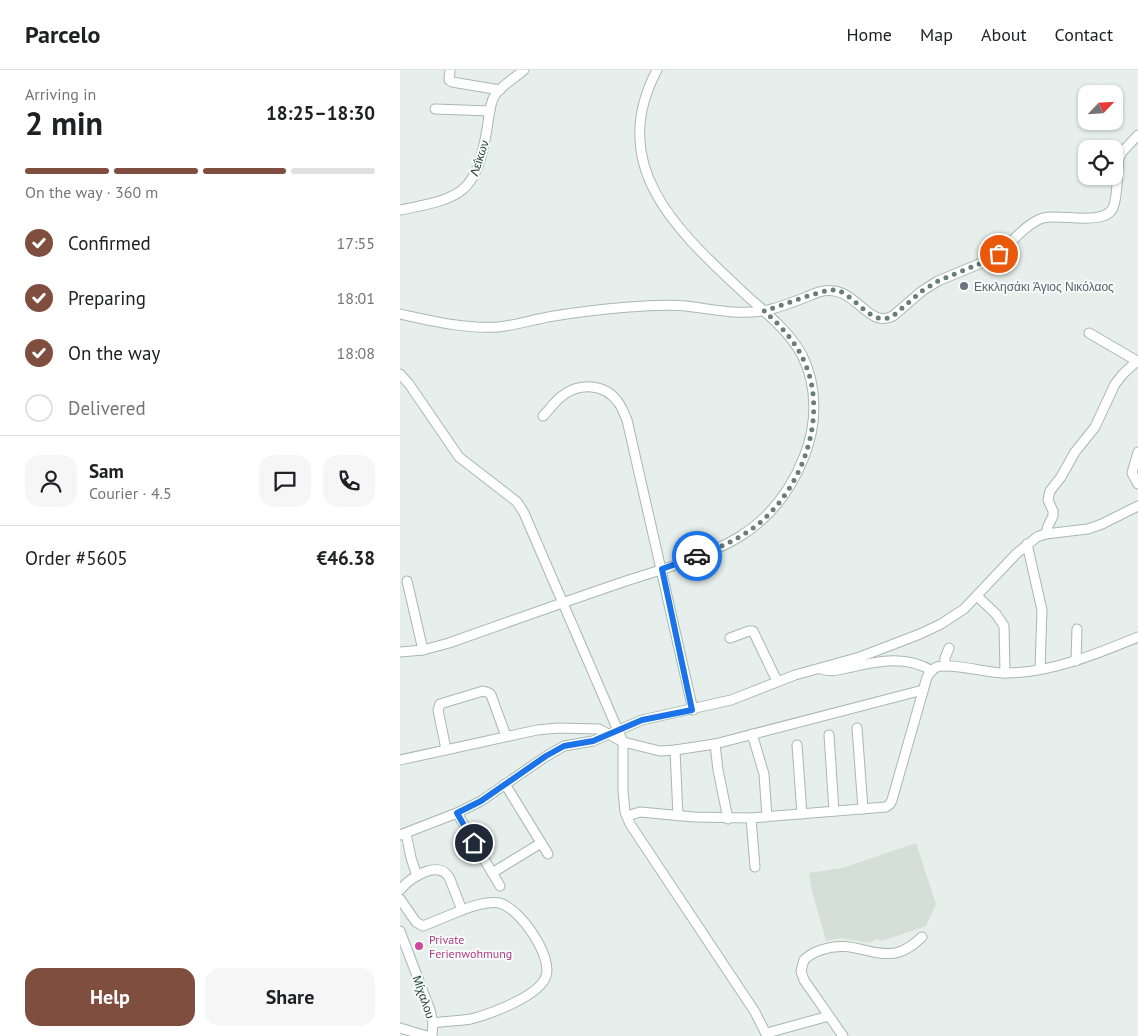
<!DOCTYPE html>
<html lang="en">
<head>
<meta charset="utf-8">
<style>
	body { margin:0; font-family:"PT Sans",sans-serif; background:#f6f6f6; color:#202124; height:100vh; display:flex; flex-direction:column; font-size:19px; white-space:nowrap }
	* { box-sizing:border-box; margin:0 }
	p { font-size:16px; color:#757577 }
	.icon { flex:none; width:28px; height:28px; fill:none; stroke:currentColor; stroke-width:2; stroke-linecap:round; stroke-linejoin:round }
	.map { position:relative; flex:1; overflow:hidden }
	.sheet { display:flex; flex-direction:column; background:#fff; width:400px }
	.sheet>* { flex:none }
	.needle { width:32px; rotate:65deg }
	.tools { position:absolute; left:678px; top:15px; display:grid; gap:10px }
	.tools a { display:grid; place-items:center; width:45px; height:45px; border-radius:10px; background:#fff; box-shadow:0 1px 4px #0004; font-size:25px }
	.pin { position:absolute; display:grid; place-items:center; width:42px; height:42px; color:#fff; margin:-21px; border:2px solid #fff; border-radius:50%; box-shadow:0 1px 5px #0007 }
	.courier { position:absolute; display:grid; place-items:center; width:50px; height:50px; margin:-25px; border:4px solid #1a73e8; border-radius:50%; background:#fff; color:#222; box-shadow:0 1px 6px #0007 }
	.overview em { font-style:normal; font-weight:800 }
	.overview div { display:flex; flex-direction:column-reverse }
	.overview { display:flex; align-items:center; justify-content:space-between; height:85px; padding:0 25px }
	h1 { font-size:32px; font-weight:800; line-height:38px }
	.bar { display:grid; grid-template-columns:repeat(4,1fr); gap:8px 5px; align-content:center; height:60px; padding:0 25px }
	.bar i { height:6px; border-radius:4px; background:#e0e0e0 }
	.bar .on { background:#7f4e3f }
	.bar p { grid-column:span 4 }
	.line { display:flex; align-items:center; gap:12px; padding:0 25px; border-top:1px solid #e0e0e0 }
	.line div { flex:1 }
	.round { display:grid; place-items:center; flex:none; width:52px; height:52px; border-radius:15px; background:#f6f6f6 }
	ol { padding:0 25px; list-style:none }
	li { display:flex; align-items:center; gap:15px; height:55px }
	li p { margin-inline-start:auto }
	li .icon { padding:5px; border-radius:50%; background:#7f4e3f; color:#fff; stroke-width:4 }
	li:last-child { color:#757577 }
	li i { width:28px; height:28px; border:2px solid #e0e0e0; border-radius:50% }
	.button { display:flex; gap:10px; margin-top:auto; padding:10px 25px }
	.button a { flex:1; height:58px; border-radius:15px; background:#7f4e3f; color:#fff; font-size:20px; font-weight:800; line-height:58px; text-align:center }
	.button a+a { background:#f6f6f6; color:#202124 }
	header { display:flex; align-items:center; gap:30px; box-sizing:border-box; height:70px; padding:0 25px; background:#fff; border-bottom:1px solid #e0e0e0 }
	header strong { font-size:24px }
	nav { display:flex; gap:28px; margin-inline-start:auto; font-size:18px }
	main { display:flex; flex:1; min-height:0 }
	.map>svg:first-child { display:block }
	.built { fill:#d4dfda }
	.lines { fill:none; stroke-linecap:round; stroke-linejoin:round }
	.minor-casing { stroke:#a8b8b2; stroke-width:11 }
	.minor { stroke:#fff; stroke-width:9 }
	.done { stroke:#687f78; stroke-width:5; stroke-dasharray:0 9 }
	.route { stroke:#1a73e8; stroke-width:6 }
	.worship-dot { fill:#6b7280; stroke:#f7fbf9; stroke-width:2 }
	.hotel-dot { fill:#d1479c; stroke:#f7fbf9; stroke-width:2 }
	.labels { text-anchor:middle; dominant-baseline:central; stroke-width:4; stroke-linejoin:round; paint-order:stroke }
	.street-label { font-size:12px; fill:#24423a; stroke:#f7fbf9 }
	.worship-label { font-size:12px; fill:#5b616d; stroke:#f7fbf9; text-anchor:start }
	.hotel-label { font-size:12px; fill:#b23c85; stroke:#f7fbf9; text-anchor:start }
</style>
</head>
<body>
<header>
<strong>Parcelo</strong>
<nav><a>Home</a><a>Map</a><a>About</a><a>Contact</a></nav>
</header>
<main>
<section class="sheet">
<div class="overview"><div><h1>2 min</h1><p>Arriving in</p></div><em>18:25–18:30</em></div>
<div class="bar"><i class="on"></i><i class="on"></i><i class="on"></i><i></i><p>On the way · 360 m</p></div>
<ol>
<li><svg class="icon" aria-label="check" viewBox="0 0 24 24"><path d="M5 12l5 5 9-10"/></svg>Confirmed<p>17:55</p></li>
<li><svg class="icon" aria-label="check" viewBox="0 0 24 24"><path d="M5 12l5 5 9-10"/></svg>Preparing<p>18:01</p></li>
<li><svg class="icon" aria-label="check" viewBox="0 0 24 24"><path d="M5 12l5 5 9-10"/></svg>On the way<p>18:08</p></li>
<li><i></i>Delivered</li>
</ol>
<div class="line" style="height:90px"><a class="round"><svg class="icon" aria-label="person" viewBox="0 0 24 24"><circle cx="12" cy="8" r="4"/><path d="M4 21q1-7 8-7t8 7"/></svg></a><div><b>Sam</b><p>Courier · 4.5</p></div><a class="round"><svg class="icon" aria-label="chat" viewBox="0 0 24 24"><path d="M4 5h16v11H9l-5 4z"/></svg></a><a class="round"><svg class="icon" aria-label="phone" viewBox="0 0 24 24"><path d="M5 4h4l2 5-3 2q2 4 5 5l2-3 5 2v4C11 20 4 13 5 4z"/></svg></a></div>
<div class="line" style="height:65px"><div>Order #5605</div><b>€46.38</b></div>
<div class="button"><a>Help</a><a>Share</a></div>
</section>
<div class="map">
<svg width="738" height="966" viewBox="0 0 738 966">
	<rect width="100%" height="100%" fill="#e6efeb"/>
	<path class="built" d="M516,773l20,61 -10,22 -44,15 -6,-2 -6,4 -29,-5 -15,3 -15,-54 -2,-14 33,-5z"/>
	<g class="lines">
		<defs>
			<g id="minor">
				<path d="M50,0l-1,10 3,2 48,8"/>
				<path d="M35,39l55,2"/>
				<path d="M0,140c61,-12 76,-15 87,-81 2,-11 2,-25 8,-34 7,-10 20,-17 29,-25"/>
				<path d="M0,244c32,7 65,15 98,13 19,-2 37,-8 56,-11 24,-4 50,-7 75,-9 19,-1 38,-3 57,-1 25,3 50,9 76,5 20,-3 38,-12 57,-19 36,-11 47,38 74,24l29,-25 16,-10 53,-22c17,-11 33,-35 52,-41 18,-5 65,10 71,-13 4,-14 3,-31 5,-46l3,-7 16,-17"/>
				<path d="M0,304l9,10 50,73 58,45 7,11 99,229v49l2,21 5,12 125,188 12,24"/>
				<path d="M143,346c6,-6 12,-15 19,-20 18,-14 43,-12 56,6 4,5 6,12 9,18l66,290"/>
				<path d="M738,382l-6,21 6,11"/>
				<path d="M646,464l2,-8 5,-10v-5l-5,-11 2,-9 11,-14 14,-25 20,-25 20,-43 8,-10 14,-13 -48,-28"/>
				<path d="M627,474l15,66 -2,59"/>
				<path d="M7,511l16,69"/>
				<path d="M577,526l19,18 8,12 1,47"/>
				<path d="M330,568l19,-7h4l24,50"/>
				<path d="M0,582l23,-2 26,-7c59,-21 118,-42 177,-62 37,-12 80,-24 113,-44 31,-19 52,-47 65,-80 13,-32 14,-70 -2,-102 -13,-24 -36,-42 -56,-60 -66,-62 -141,-127 -89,-225"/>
				<path d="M676,591l1,-32"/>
				<path d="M545,596v-8l4,-10"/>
				<path d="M421,599c10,4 20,0 31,-2 26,-6 55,-12 80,4"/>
				<path d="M457,658l6,81"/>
				<path d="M352,664l12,40 3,43"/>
				<path d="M429,665l5,76"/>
				<path d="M315,674l3,26 10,49"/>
				<path d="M397,675l5,69"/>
				<path d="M46,679l-8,-39 2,-6 43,-13 6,2 2,2 15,41"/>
				<path d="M275,680l3,66"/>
				<path d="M0,690l137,-30 21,-2 41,1 24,13 37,9 15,-1 40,-6 208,-54"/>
				<path d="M105,714l43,70"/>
				<path d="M57,743l43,73"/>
				<path d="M227,746l13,-4 54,5 57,1 135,-11 4,-3 2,-4 35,-123c2,-3 4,-7 8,-9 11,-7 52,5 68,5 45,1 94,-19 135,-36"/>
				<path d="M351,748l4,49"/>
				<path d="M6,763l5,25 6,18"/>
				<path d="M0,765l57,-22 24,-12 64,-44 19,-11 29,-5 49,-21 89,-20 64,-25 65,-18 60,-23 21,-10 23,-15 52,-55 21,-17 8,-3 43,-5 14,-5 36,-18"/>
				<path d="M92,803l49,-30"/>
				<path d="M0,820c9,-11 37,-31 49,-13l13,33 -39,16 -7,-4 -16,-23"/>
				<path d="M0,861l30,79 3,13 -1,13"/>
				<path d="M33,953c13,-2 26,-2 38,-4 19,-5 69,-23 75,-43 7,-20 -27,-69 -47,-73 -12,-2 -26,3 -37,7"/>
				<path d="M0,958l27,8"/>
				<path d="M367,963l62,-17"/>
				<path d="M443,966l-39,-56 -3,-9 3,-11c5,-5 11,-8 17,-10 31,-11 47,7 74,3 11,-2 19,-9 27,-16"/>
			</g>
		</defs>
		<use href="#minor" class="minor-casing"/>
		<use href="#minor" class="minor"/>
	</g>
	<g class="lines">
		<path class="done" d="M297,486c24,-9 47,-19 66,-36 42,-38 65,-107 41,-159 -9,-20 -24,-36 -40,-50 14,-4 61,-23 72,-21 20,5 35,38 57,26l29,-25 16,-10 53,-22 8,-5"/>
		<path class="route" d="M74,773l-17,-30 24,-12 65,-45 18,-10 29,-5 49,-21 50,-10 -30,-141 35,-13"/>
	</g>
	<circle class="worship-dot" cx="564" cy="216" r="5"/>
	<circle class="hotel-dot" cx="19" cy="876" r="5"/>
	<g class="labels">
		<g class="street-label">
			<text transform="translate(79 88) rotate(-72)">Λεΐκων</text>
			<text transform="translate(24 927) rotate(71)">Μίχαλου</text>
		</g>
		<g class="worship-label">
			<text x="574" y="216">Εκκλησάκι Άγιος Νικόλαος</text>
		</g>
		<g class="hotel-label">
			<text x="29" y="869">Private<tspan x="29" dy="14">Ferienwohmung</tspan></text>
		</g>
	</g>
</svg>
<div class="tools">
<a><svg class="needle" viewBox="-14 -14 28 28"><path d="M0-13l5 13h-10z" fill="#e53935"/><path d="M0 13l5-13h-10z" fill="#757577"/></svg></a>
<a><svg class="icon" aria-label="locate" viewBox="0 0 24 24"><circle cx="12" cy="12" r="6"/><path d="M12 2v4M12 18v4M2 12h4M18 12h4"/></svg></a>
</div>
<div class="pin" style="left:599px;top:184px;background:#ea580c"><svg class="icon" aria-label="bag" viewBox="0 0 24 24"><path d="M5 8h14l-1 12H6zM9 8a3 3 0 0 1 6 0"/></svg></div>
<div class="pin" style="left:74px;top:773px;background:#1f2937"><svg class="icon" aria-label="home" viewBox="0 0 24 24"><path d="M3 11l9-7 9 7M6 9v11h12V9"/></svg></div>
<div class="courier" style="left:297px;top:486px"><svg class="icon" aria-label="car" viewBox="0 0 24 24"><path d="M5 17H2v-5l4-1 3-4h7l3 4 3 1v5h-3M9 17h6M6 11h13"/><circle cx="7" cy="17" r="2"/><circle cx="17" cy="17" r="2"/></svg></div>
</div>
</main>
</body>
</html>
